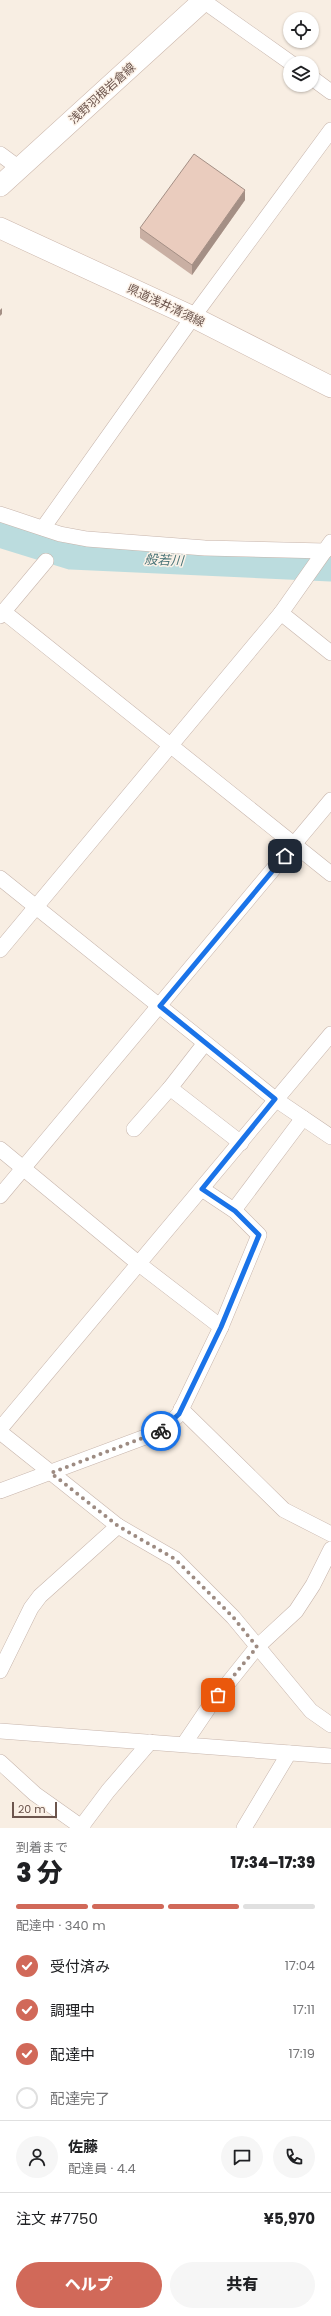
<!DOCTYPE html>
<html lang="ja">
<head>
<meta charset="utf-8">
<style>
	body { margin:0; font-family:Poppins,"Noto Sans JP",sans-serif; background:#f6f6f6; color:#202124; height:100vh; display:flex; flex-direction:column; font-size:15px; white-space:nowrap }
	* { box-sizing:border-box; margin:0 }
	p { font-size:13px; color:#757577 }
	.icon { flex:none; width:22px; height:22px; fill:none; stroke:currentColor; stroke-width:2; stroke-linecap:round; stroke-linejoin:round }
	.map { position:relative; height:1828px; overflow:hidden }
	.details { display:flex; flex-direction:column; background:#fff; flex:1 }
	.details>* { flex:none }
	.buttons { position:absolute; left:283px; top:12px; display:grid; gap:8px }
	.buttons a { display:grid; place-items:center; width:36px; height:36px; border-radius:50%; background:#fff; box-shadow:0 1px 3px #0004; font-size:20px }
	.scale { position:absolute; left:12px; bottom:10px; width:45px; box-sizing:border-box; padding-left:4px; border:2px solid #6c554d; border-top:0; font-size:11px; line-height:14px; white-space:nowrap; color:#6c554d; -webkit-text-stroke:3px #fcf2e8; paint-order:stroke }
	.pin { position:absolute; display:grid; place-items:center; width:34px; height:34px; color:#fff; margin:-17px; border-radius:8px; box-shadow:0 2px 6px #0006 }
	.courier { position:absolute; display:grid; place-items:center; width:40px; height:40px; margin:-20px; border:3px solid #1a73e8; border-radius:50%; background:#fff; color:#222; box-shadow:0 1px 5px #0007 }
	.overview em { font-style:normal; font-weight:800 }
	.overview div { display:flex; flex-direction:column-reverse }
	.overview { display:flex; align-items:center; justify-content:space-between; height:68px; padding:0 16px }
	h1 { font-size:26px; font-weight:800; line-height:30px }
	.bar { display:grid; grid-template-columns:repeat(4,1fr); gap:6px 4px; align-content:center; height:48px; padding:0 16px }
	.bar i { height:5px; border-radius:3px; background:#e0e0e0 }
	.bar .active { background:#d16959 }
	.bar p { grid-column:span 4 }
	.line { display:flex; align-items:center; gap:10px; padding:0 16px; border-top:1px solid #e0e0e0 }
	.line div { flex:1 }
	.round { display:grid; place-items:center; flex:none; width:42px; height:42px; border-radius:21px; background:#f6f6f6 }
	ol { padding:0 16px; list-style:none }
	li { display:flex; align-items:center; gap:12px; height:44px }
	li p { margin-inline-start:auto }
	li .icon { padding:4px; border-radius:50%; background:#d16959; color:#fff; stroke-width:4 }
	li:last-child { color:#757577 }
	li i { width:22px; height:22px; border:2px solid #e0e0e0; border-radius:50% }
	.cta { display:flex; gap:8px; margin-top:auto; padding:8px 16px }
	.cta a { flex:1; height:46px; border-radius:24px; background:#d16959; color:#fff; font-size:16px; font-weight:800; line-height:46px; text-align:center }
	.cta a+a { background:#f6f6f6; color:#202124 }
	.map>svg:first-child { display:block }
	.lines { fill:none; stroke-linecap:round; stroke-linejoin:round }
	.river { stroke:#bbdcde; stroke-width:27 }
	.minor-casing { stroke:#c7b5ac; stroke-width:16 }
	.secondary-casing { stroke:#ccb7ac; stroke-width:22 }
	.minor { stroke:#fff; stroke-width:15 }
	.secondary { stroke:#fff; stroke-width:21 }
	.wall { fill:#c9afa3 }
	.shaded-wall { fill:#a48f85 }
	.building { fill:#eaccbe; stroke:#a48f85 }
	.done { stroke:#9d8b82; stroke-width:4; stroke-dasharray:0 7.2 }
	.route { stroke:#1a73e8; stroke-width:5 }
	.labels { text-anchor:middle; dominant-baseline:central; stroke-width:3; stroke-linejoin:round; paint-order:stroke }
	.street-label { font-size:12px; fill:#6c554d; stroke:#fcf2e8 }
	.water-label { font-size:13px; font-style:italic; fill:#477377; stroke:#fcf2e8 }
</style>
</head>
<body>
<div class="map">
<svg width="331" height="1828" viewBox="0 0 331 1828">
	<rect width="100%" height="100%" fill="#f8eee3"/>
	<g class="lines">
		<path class="river" d="M0,534l71,22 260,12"/>
		<defs>
			<g id="minor">
				<path d="M202,0l89,63"/>
				<path d="M312,78l19,14"/>
				<path d="M0,154l19,14"/>
				<path d="M0,514l60,20 27,5 118,9 120,3"/>
				<path d="M43,528l150,-211 138,-187"/>
				<path d="M4,612l327,262"/>
				<path d="M281,613l50,40"/>
				<path d="M0,616l46,-55"/>
				<path d="M0,878l275,221 56,38"/>
				<path d="M0,950l281,-337 50,-71"/>
				<path d="M205,1043l-35,45 71,55"/>
				<path d="M134,1129l36,-41"/>
				<path d="M0,1149l139,115 82,63"/>
				<path d="M0,1196l331,-396"/>
				<path d="M234,1210l69,-92"/>
				<path d="M181,1409l103,101 47,24"/>
				<path d="M0,1429l331,-395"/>
				<path d="M0,1432l118,94 57,33 58,58 78,94 20,14"/>
				<path d="M0,1491l164,-61 15,-16 42,-87 38,-92 -24,-24 -33,-22"/>
				<path d="M0,1671l31,-63 9,-12 78,-70"/>
				<path d="M0,1731l331,25"/>
				<path d="M184,1744l25,-37 48,-60 39,-36 17,-26 18,-36"/>
				<path d="M0,1762l35,32 48,34"/>
				<path d="M81,1827l27,-36 42,-49"/>
				<path d="M244,1828l45,-75"/>
			</g>
			<g id="secondary">
				<path d="M0,186l204,-186"/>
				<path d="M0,228l193,89 138,70"/>
			</g>
		</defs>
		<use href="#minor" class="minor-casing"/>
		<use href="#secondary" class="secondary-casing"/>
		<use href="#minor" class="minor"/>
		<use href="#secondary" class="secondary"/>
	</g>
	<path class="wall" d="M245,200l-53,75 -52,-37v-10z"/>
	<g class="shaded-wall">
		<path d="M245,190v10l-53,75v-10z"/>
		<path d="M2,308v6l-2,2v-6z"/>
	</g>
	<path class="building" d="M194,154l51,36 -53,75 -52,-37z"/>
	<g class="lines">
		<path class="done" d="M161,1431l-110,42 67,53 57,33 58,58 24,30 -39,48"/>
		<path class="route" d="M161,1431l18,-17 42,-87 38,-92 -24,-24 -33,-22 73,-90 -115,-93 125,-150"/>
	</g>
	<g class="labels">
		<g class="street-label">
			<text transform="translate(102 93) rotate(-42)">浅野羽根岩倉線</text>
			<text transform="translate(166 305) rotate(25)">県道浅井清須線</text>
		</g>
		<g class="water-label">
			<text transform="translate(164 560) rotate(3)">般若川</text>
		</g>
	</g>
</svg>
<div class="buttons">
<a><svg class="icon" aria-label="locate" viewBox="0 0 24 24"><circle cx="12" cy="12" r="6"/><path d="M12 2v4M12 18v4M2 12h4M18 12h4"/></svg></a>
<a><svg class="icon" aria-label="layers" viewBox="0 0 24 24"><path d="M12 4l9 5-9 5-9-5zM3 14l9 5 9-5"/></svg></a>
</div>
<div class="scale">20 m</div>
<div class="pin" style="left:218px;top:1695px;background:#ea580c"><svg class="icon" aria-label="bag" viewBox="0 0 24 24"><path d="M5 8h14l-1 12H6zM9 8a3 3 0 0 1 6 0"/></svg></div>
<div class="pin" style="left:285px;top:856px;background:#1f2937"><svg class="icon" aria-label="home" viewBox="0 0 24 24"><path d="M3 11l9-7 9 7M6 9v11h12V9"/></svg></div>
<div class="courier" style="left:161px;top:1431px"><svg class="icon" aria-label="bike" viewBox="0 0 24 24"><circle cx="6" cy="16" r="4"/><circle cx="18" cy="16" r="4"/><path d="M6 16l4-8h5l3 8M10 8l3 8H6M13 5h3"/></svg></div>
</div>
<section class="details">
<div class="overview"><div><h1>3 分</h1><p>到着まで</p></div><em>17:34–17:39</em></div>
<div class="bar"><i class="active"></i><i class="active"></i><i class="active"></i><i></i><p>配達中 · 340 m</p></div>
<ol>
<li><svg class="icon" aria-label="check" viewBox="0 0 24 24"><path d="M5 12l5 5 9-10"/></svg>受付済み<p>17:04</p></li>
<li><svg class="icon" aria-label="check" viewBox="0 0 24 24"><path d="M5 12l5 5 9-10"/></svg>調理中<p>17:11</p></li>
<li><svg class="icon" aria-label="check" viewBox="0 0 24 24"><path d="M5 12l5 5 9-10"/></svg>配達中<p>17:19</p></li>
<li><i></i>配達完了</li>
</ol>
<div class="line" style="height:72px"><a class="round"><svg class="icon" aria-label="person" viewBox="0 0 24 24"><circle cx="12" cy="8" r="4"/><path d="M4 21q1-7 8-7t8 7"/></svg></a><div><b>佐藤</b><p>配達員 · 4.4</p></div><a class="round"><svg class="icon" aria-label="chat" viewBox="0 0 24 24"><path d="M4 5h16v11H9l-5 4z"/></svg></a><a class="round"><svg class="icon" aria-label="phone" viewBox="0 0 24 24"><path d="M5 4h4l2 5-3 2q2 4 5 5l2-3 5 2v4C11 20 4 13 5 4z"/></svg></a></div>
<div class="line" style="height:52px"><div>注文 #7750</div><b>¥5,970</b></div>
<div class="cta"><a>ヘルプ</a><a>共有</a></div>
</section>
</body>
</html>
